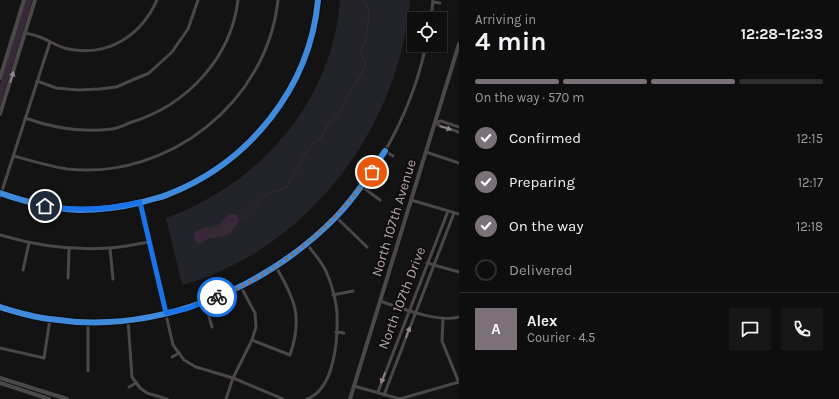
<!DOCTYPE html>
<html lang="en">
<head>
<meta charset="utf-8">
<style>
	body { margin:0; font-family:Karla,sans-serif; background:#171717; color:#f1f3f6; height:100vh; display:flex; flex-direction:column; font-size:15px; white-space:nowrap }
	* { box-sizing:border-box; margin:0 }
	p { font-size:13px; color:#9b9c9e }
	.icon { flex:none; width:22px; height:22px; fill:none; stroke:currentColor; stroke-width:2; stroke-linecap:round; stroke-linejoin:round }
	.map { position:relative; flex:1; overflow:hidden }
	.side { display:flex; flex-direction:column; background:#0e0e0e; width:380px }
	.side>* { flex:none }
	.buttons { position:absolute; left:407px; top:12px; display:grid; gap:8px }
	.buttons a { display:grid; place-items:center; width:40px; height:40px; border-radius:0px; background:#0e0e0e; box-shadow:0 1px 3px #0004,0 0 0 1px #2e2e2e; font-size:20px }
	.pin { position:absolute; display:grid; place-items:center; width:34px; height:34px; color:#fff; margin:-17px; border:2px solid #fff; border-radius:50%; box-shadow:0 1px 4px #0007 }
	.courier { position:absolute; display:grid; place-items:center; width:40px; height:40px; margin:-20px; border:3px solid #1a73e8; border-radius:50%; background:#fff; color:#222; box-shadow:0 1px 5px #0007 }
	.head em { font-style:normal; font-weight:700 }
	.head div { display:flex; flex-direction:column-reverse }
	.head { display:flex; align-items:center; justify-content:space-between; height:68px; padding:0 16px }
	h1 { font-size:26px; font-weight:700; line-height:30px }
	.bar { display:grid; grid-template-columns:repeat(4,1fr); gap:6px 4px; align-content:center; height:48px; padding:0 16px }
	.bar i { height:5px; border-radius:3px; background:#2e2e2e }
	.bar .current { background:#7c7179 }
	.bar p { grid-column:span 4 }
	.line { display:flex; align-items:center; gap:10px; padding:0 16px; border-top:1px solid #2e2e2e }
	.line div { flex:1 }
	.round { display:grid; place-items:center; flex:none; width:42px; height:42px; border-radius:0px; background:#171717 }
	ol { padding:0 16px; list-style:none }
	li { display:flex; align-items:center; gap:12px; height:44px }
	li p { margin-inline-start:auto }
	li .icon { padding:4px; border-radius:50%; background:#7c7179; color:#fff; stroke-width:4 }
	li:last-child { color:#9b9c9e }
	li i { width:22px; height:22px; border:2px solid #2e2e2e; border-radius:50% }
	main { display:flex; flex:1; min-height:0 }
	.map>svg:first-child { display:block }
	.green { fill:#22242a }
	.water { fill:#382938 }
	.lines { fill:none; stroke-linecap:round; stroke-linejoin:round }
	.stream { stroke:#382938; stroke-width:1 }
	.minor { stroke:#4b4649; stroke-width:3 }
	.major { stroke:#4b4849; stroke-width:4 }
	.cycleway-casing { stroke:#0e0d0e; stroke-width:8 }
	.cycleway { stroke:#408adc; stroke-width:6 }
	.oneway { fill:#948891 }
	.oneway2 { fill:#948791 }
	.done { stroke:#7c7179; stroke-width:4; stroke-dasharray:0 7.2 }
	.route { stroke:#1a73e8; stroke-width:5 }
	.labels { text-anchor:middle; dominant-baseline:central; stroke-width:4; stroke-linejoin:round; paint-order:stroke }
	.street-label { font-size:14px; fill:#b4a3b0; stroke:#0e0d0e }
</style>
</head>
<body>
<main>
<div class="map">
<svg width="459" height="399" viewBox="0 0 459 399">
	<rect width="100%" height="100%" fill="#131313"/>
	<path class="green" d="M340,0h70c-11,128 -102,250 -228,285l-16,-67c93,-33 167,-117 174,-218z"/>
	<g class="water">
		<path d="M25,0h7l-1,5 -31,101v-23z"/>
		<path d="M230,213l7,2 2,4 -3,7 -7,8 -4,2 -18,3 -7,5 -5,-3 -1,-7c6,-8 13,-5 21,-8 7,-2 9,-9 15,-13z"/>
	</g>
	<g class="lines">
		<path class="stream" d="M239,219c12,-4 16,-16 26,-23 7,-6 16,-4 23,-11l18,-33 11,-12 5,-3 5,-12 13,-12 6,-15 15,-23 4,-11 -5,-13 6,-12 3,-26 -2,-7 -4,-6"/>
		<g class="minor">
			<path d="M433,2l7,1"/>
			<path d="M431,19l2,-19"/>
			<path d="M26,33c4,1 9,2 14,4 10,4 18,10 28,12 40,8 73,-13 89,-49"/>
			<path d="M37,81l19,7 22,2 22,-1 16,-2 33,-14 23,-21 16,-23 10,-29"/>
			<path d="M25,118c28,10 57,15 87,11 7,-1 14,-5 20,-7 55,-17 99,-64 106,-122"/>
			<path d="M435,122l5,4 19,6"/>
			<path d="M436,122l5,-1 18,6"/>
			<path d="M426,152l33,11"/>
			<path d="M14,156c18,5 35,10 53,13 102,11 200,-67 211,-169"/>
			<path d="M393,156l-8,-5c19,-33 33,-68 41,-106"/>
			<path d="M361,186l19,14"/>
			<path d="M0,193c26,9 52,16 80,17 21,0 42,-3 63,-8 8,-3 18,-4 26,-8 81,-32 141,-107 149,-194"/>
			<path d="M0,197l50,-155"/>
			<path d="M411,200l48,14"/>
			<path d="M140,202l33,143 11,15 12,7 37,11 50,21"/>
			<path d="M336,217l31,30"/>
			<path d="M0,235c37,11 71,16 110,13 13,-1 26,-4 39,-6"/>
			<path d="M306,243c7,9 15,18 20,28 5,12 10,29 11,42 1,25 -2,76 -30,86"/>
			<path d="M110,248l3,31"/>
			<path d="M427,263l32,9"/>
			<path d="M23,270l6,-27"/>
			<path d="M68,278l1,-29"/>
			<path d="M333,295l20,-4"/>
			<path d="M380,301c21,7 58,22 79,16"/>
			<path d="M205,302l7,25"/>
			<path d="M0,307c16,5 33,10 50,12 104,16 213,-28 286,-102 19,-20 34,-43 49,-66"/>
			<path d="M443,318l-1,23 17,42"/>
			<path d="M128,320l4,57 8,11 7,5 20,6"/>
			<path d="M88,322v49"/>
			<path d="M336,332l8,1"/>
			<path d="M252,340l38,15c13,-37 5,-56 -14,-88"/>
			<path d="M0,348l44,10 6,-39"/>
			<path d="M172,357l7,-4"/>
			<path d="M354,386l46,13 59,-17"/>
			<path d="M129,387l7,-4"/>
			<path d="M378,392l70,-181"/>
			<path d="M384,395l70,-182"/>
			<path d="M226,399l7,-21 19,-38 4,-13 -1,-14 -14,-26"/>
		</g>
		<g class="major">
			<path d="M0,78l24,-78"/>
			<path d="M0,114l35,-114"/>
			<path d="M0,378l67,21"/>
			<path d="M0,383l49,16"/>
			<path d="M350,399l109,-355"/>
		</g>
		<defs>
			<g id="cycleway">
				<path d="M0,193c26,9 52,16 80,17 21,0 42,-3 63,-8 8,-3 18,-4 26,-8 81,-32 141,-107 149,-194"/>
				<path d="M0,307c16,5 33,10 50,12 104,16 213,-28 286,-102 19,-20 34,-43 49,-66"/>
			</g>
		</defs>
		<use href="#cycleway" class="cycleway-casing"/>
		<use href="#cycleway" class="cycleway"/>
	</g>
	<defs><path id="oneway-solid" d="M-6-.8H1V-3.2L6.5 0L1 3.2V.8H-6Z"/></defs>
	<use class="oneway" href="#oneway-solid" transform="translate(12 77) rotate(-73)"/>
	<g class="oneway2">
		<use href="#oneway-solid" transform="translate(446 128) rotate(17)"/>
		<use href="#oneway-solid" transform="translate(408 332) rotate(-69)"/>
		<use href="#oneway-solid" transform="translate(383 378) rotate(111)"/>
	</g>
	<g class="lines">
		<path class="done" d="M217,297c63,-24 116,-71 155,-125"/>
		<path class="route" d="M45,206c32,5 64,4 95,-4l26,111 20,-4 31,-12"/>
	</g>
	<g class="labels">
		<g class="street-label">
			<text transform="translate(394 218) rotate(-73)">North 107th Avenue</text>
			<text transform="translate(402 298) rotate(-69)">North 107th Drive</text>
		</g>
	</g>
</svg>
<div class="buttons">
<a><svg class="icon" aria-label="locate" viewBox="0 0 24 24"><circle cx="12" cy="12" r="6"/><path d="M12 2v4M12 18v4M2 12h4M18 12h4"/></svg></a>
</div>
<div class="pin" style="left:372px;top:172px;background:#ea580c"><svg class="icon" aria-label="bag" viewBox="0 0 24 24"><path d="M5 8h14l-1 12H6zM9 8a3 3 0 0 1 6 0"/></svg></div>
<div class="pin" style="left:45px;top:206px;background:#1f2937"><svg class="icon" aria-label="home" viewBox="0 0 24 24"><path d="M3 11l9-7 9 7M6 9v11h12V9"/></svg></div>
<div class="courier" style="left:217px;top:297px"><svg class="icon" aria-label="bike" viewBox="0 0 24 24"><circle cx="6" cy="16" r="4"/><circle cx="18" cy="16" r="4"/><path d="M6 16l4-8h5l3 8M10 8l3 8H6M13 5h3"/></svg></div>
</div>
<section class="side">
<div class="head"><div><h1>4 min</h1><p>Arriving in</p></div><em>12:28–12:33</em></div>
<div class="bar"><i class="current"></i><i class="current"></i><i class="current"></i><i></i><p>On the way · 570 m</p></div>
<ol>
<li><svg class="icon" aria-label="check" viewBox="0 0 24 24"><path d="M5 12l5 5 9-10"/></svg>Confirmed<p>12:15</p></li>
<li><svg class="icon" aria-label="check" viewBox="0 0 24 24"><path d="M5 12l5 5 9-10"/></svg>Preparing<p>12:17</p></li>
<li><svg class="icon" aria-label="check" viewBox="0 0 24 24"><path d="M5 12l5 5 9-10"/></svg>On the way<p>12:18</p></li>
<li><i></i>Delivered</li>
</ol>
<div class="line" style="height:72px"><b class="round" style="background:#7c7179;color:#fff">A</b><div><b>Alex</b><p>Courier · 4.5</p></div><a class="round"><svg class="icon" aria-label="chat" viewBox="0 0 24 24"><path d="M4 5h16v11H9l-5 4z"/></svg></a><a class="round"><svg class="icon" aria-label="phone" viewBox="0 0 24 24"><path d="M5 4h4l2 5-3 2q2 4 5 5l2-3 5 2v4C11 20 4 13 5 4z"/></svg></a></div>
</section>
</main>
</body>
</html>
